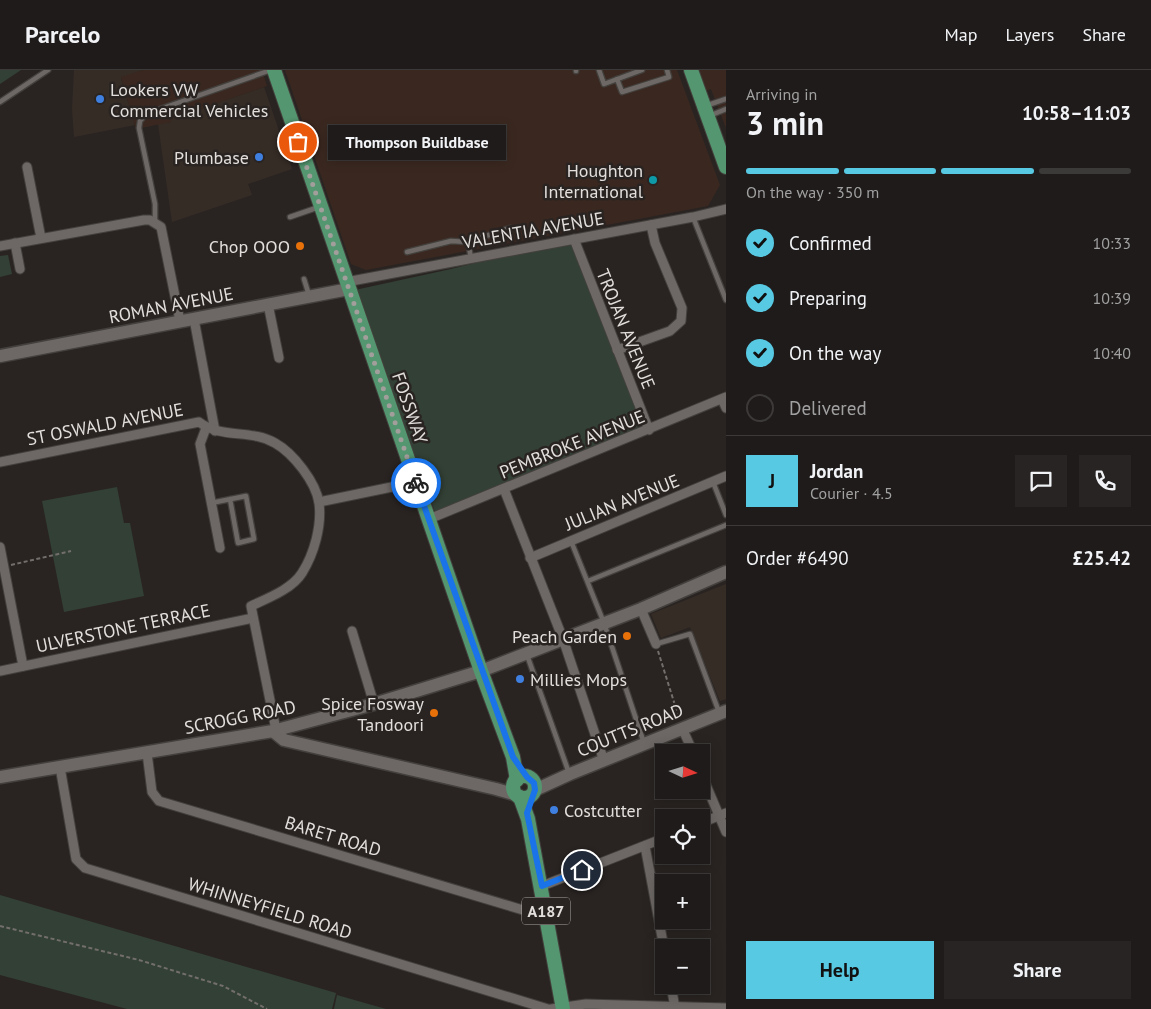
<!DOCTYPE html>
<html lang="en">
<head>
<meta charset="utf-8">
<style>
	body { margin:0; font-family:"PT Sans",sans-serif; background:#272423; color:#f1f3f6; height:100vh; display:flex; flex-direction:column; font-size:19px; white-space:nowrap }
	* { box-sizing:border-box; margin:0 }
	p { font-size:16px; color:#a1a1a2 }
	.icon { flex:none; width:28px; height:28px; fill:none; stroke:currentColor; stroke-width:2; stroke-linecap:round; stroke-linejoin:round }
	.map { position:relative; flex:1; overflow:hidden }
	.drawer { display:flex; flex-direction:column; background:#1f1b1a; width:425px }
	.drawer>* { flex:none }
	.needle { width:32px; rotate:94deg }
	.tools { position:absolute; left:655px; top:674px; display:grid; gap:10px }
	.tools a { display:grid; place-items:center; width:55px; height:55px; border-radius:0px; background:#1f1b1a; box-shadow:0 2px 12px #0003,0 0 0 1px #3c3939; font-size:25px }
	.pin { position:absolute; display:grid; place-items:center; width:42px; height:42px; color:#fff; margin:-21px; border:2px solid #fff; border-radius:50%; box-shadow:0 1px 5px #0007 }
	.courier { position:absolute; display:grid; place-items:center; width:50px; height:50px; margin:-25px; border:4px solid #1a73e8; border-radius:50%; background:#fff; color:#222; box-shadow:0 1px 6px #0007 }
	.bubble { position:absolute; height:35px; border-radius:0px; background:#1f1b1a; box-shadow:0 2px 12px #0003,0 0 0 1px #3c3939; font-size:16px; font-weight:700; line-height:35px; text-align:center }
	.head em { font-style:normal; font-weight:700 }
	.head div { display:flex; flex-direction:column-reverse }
	.head { display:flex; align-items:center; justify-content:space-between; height:85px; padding:0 20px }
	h1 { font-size:32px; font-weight:700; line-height:38px }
	.bar { display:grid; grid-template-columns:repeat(4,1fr); gap:8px 5px; align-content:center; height:60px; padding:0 20px }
	.bar i { height:6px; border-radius:4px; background:#3c3939 }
	.bar .selected { background:#58c9e3 }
	.bar p { grid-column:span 4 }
	.line { display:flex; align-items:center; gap:12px; padding:0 20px; border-top:1px solid #3c3939 }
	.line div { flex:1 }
	.round { display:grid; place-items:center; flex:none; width:52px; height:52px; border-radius:0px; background:#272423 }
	ol { padding:0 20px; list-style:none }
	li { display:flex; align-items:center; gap:15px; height:55px }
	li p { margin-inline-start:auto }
	li .icon { padding:5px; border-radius:50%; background:#58c9e3; color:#111; stroke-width:4 }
	li:last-child { color:#a1a1a2 }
	li i { width:28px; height:28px; border:2px solid #3c3939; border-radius:50% }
	.action { display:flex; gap:10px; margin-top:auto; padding:10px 20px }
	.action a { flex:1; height:58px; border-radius:0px; background:#58c9e3; color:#111; font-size:20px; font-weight:700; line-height:58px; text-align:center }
	.action a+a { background:#272423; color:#f1f3f6 }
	header { display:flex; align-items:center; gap:30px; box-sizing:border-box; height:70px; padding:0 25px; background:#1f1b1a; border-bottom:1px solid #3c3939 }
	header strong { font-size:24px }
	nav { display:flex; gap:28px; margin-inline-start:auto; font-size:18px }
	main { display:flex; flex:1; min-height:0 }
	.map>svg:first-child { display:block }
	.built { fill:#362c26 }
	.industrial { fill:#3a2820 }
	.green { fill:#334035 }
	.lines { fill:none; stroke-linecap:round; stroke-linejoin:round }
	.lane-casing { stroke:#43403d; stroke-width:7 }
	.street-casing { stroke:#43403d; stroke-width:11 }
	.secondary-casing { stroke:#43403d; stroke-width:15 }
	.primary-casing { stroke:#43403d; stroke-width:16 }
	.path { stroke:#726e6c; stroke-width:2; stroke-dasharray:4 2.5; stroke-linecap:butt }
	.lane { stroke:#6d6865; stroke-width:4.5 }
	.street { stroke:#6d6865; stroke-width:9 }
	.secondary { stroke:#6d6865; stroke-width:12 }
	.primary { stroke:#54966f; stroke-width:14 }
	.done { stroke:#a19e9c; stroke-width:5; stroke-dasharray:0 9 }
	.route { stroke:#1a73e8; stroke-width:6 }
	.shop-dot { fill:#3f7fe0; stroke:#292422; stroke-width:2 }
	.culture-dot { fill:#0f9aa8; stroke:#292422; stroke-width:2 }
	.food-dot { fill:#e8710a; stroke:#292422; stroke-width:2 }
	.labels { text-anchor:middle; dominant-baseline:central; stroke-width:5; stroke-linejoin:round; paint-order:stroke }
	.shield { fill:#292422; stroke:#aaa7a5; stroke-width:1 }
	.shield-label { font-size:16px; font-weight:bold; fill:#e2dfdd }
	.poi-label { font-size:18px; fill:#e2dfdd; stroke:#292422; text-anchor:end }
	.street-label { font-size:18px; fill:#e2dfdd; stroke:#292422 }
</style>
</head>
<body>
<header>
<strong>Parcelo</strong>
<nav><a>Map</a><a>Layers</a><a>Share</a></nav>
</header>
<main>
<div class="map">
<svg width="726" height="939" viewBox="0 0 726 939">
	<rect width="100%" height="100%" fill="#292422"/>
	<g class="built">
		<path d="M74,0h69l-22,8 14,47 -61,12 -2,-28z"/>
		<path d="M264,17l28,82 -44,15 4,11 -80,27 -14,-98 13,-2 -1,-3z"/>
		<path d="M726,514v115l-6,2 -30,-74 -29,11 -10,-24z"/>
	</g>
	<g class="industrial">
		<path d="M143,0h119l5,16 -96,33v3l-35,7 -15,-52z"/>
		<path d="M285,0h392l43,115 -12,21 -342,64 -15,-6z"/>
		<path d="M699,0h27v58l-15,-39 -5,2z"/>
	</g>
	<g class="green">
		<path d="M0,0h21l-21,14z"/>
		<path d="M570,170l75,188 -209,87 -81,-225 96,-21z"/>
		<path d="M8,185l4,19 -12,3v-21z"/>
		<path d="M117,417l7,36h6l14,73 -80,16 -22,-111z"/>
		<path d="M0,825l336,98 -4,16h-205l-127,-34z"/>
		<path d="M337,925l49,14h-52z"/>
	</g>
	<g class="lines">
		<defs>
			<g id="lane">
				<path d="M576,0v1"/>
				<path d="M599,0l5,14 38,-14"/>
				<path d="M617,9l5,13 47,-15 -2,-7"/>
				<path d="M0,32l48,-32"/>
				<path d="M705,36l21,-7"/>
				<path d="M709,46l17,-7"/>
				<path d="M290,147l29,-10"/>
				<path d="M693,147l33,83"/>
				<path d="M155,152v-18l-16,-76 1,-7 6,-7 125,-44"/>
				<path d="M407,182l44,-11 17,1"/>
				<path d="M471,188l-3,-16 42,-14"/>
				<path d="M304,209l5,16"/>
				<path d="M713,412l13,33"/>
				<path d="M211,433l35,-7 8,43 -16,4 -8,-44"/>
				<path d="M571,471l33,82 40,120"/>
				<path d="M588,511l138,-56"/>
				<path d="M656,574l34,-10 29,78"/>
				<path d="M527,585l42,118"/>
			</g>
			<g id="street">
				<path d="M27,97l14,71"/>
				<path d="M574,169l75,191"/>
				<path d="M15,173l5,26"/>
				<path d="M0,176l144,-26h6l11,7 19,94"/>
				<path d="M346,212l347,-65 33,-8"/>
				<path d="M268,234l11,54"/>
				<path d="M194,249l21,112"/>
				<path d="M617,280l53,-19 11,-10 1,-13 -27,-65 -4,-18"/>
				<path d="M722,329l4,9"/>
				<path d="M206,358l-6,16 20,104"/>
				<path d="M0,392l199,-40c22,17 52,7 76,21 18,10 41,39 44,60 3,23 -5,51 -17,70 -10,16 -34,25 -51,33l25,124"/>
				<path d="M504,419l59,150 41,122"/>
				<path d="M319,432l97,-20"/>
				<path d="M429,449l297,-122"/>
				<path d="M0,477l23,119"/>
				<path d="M530,488l196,-82"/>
				<path d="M641,539l15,35"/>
				<path d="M352,561l22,73"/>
				<path d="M0,601l253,-53"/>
				<path d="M682,658l11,24"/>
				<path d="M147,683l5,39 7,9 364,109 23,-1"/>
				<path d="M60,697l16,92 9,9 463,141"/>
				<path d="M701,703l25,59"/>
				<path d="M701,753l25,-10"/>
				<path d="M645,776l19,102"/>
				<path d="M542,816l122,-48"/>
				<path d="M671,915l4,23"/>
				<path d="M551,939l35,-5 140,4"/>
			</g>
			<g id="secondary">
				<path d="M0,286l349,-67"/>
				<path d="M273,661l11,9 212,49 21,6"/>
				<path d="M0,707l273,-46 101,-27 107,-33 160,-62 85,-37"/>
				<path d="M535,720l35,-16 156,-63"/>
			</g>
			<g id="primary">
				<path d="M274,0l207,601 32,86 4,23"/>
				<path d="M691,0l35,97"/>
				<circle cx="524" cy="717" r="11"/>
				<path d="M520,727l8,22 35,190"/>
			</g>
		</defs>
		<use href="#lane" class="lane-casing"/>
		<use href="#street" class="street-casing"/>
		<use href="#secondary" class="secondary-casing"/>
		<use href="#primary" class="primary-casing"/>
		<g class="path">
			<path d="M11,495l60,-14"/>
			<path d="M658,581l21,67"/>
			<path d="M0,856l139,34 84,26 44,23"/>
		</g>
		<use href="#lane" class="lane"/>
		<use href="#street" class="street"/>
		<use href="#secondary" class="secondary"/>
		<use href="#primary" class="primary"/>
	</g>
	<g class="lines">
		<path class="done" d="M298,72l118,341"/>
		<path class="route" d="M416,413l97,274 14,20 7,6 1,7 -8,23 15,73 40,-16"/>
	</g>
	<g class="shop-dot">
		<circle cx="100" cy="29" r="5"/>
		<circle cx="259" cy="87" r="5"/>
		<circle cx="520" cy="609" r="5"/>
		<circle cx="554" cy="740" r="5"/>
	</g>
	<circle class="culture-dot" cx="653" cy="110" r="5"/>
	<g class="food-dot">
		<circle cx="300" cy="176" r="5"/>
		<circle cx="627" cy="566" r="5"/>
		<circle cx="434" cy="643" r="5"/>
	</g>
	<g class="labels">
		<rect class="shield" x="522" y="827.5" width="48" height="27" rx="4"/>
		<g class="shield-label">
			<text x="546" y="841">A187</text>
		</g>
		<g class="poi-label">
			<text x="110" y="19" text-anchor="start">Lookers VW<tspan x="110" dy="21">Commercial Vehicles</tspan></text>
			<text x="249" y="87">Plumbase</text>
			<text x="643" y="100">Houghton<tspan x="643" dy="21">International</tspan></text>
			<text x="290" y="176">Chop OOO</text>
			<text x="617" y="566">Peach Garden</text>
			<text x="530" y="609" text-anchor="start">Millies Mops</text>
			<text x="424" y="633">Spice Fosway<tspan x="424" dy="21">Tandoori</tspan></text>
			<text x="564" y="740" text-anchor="start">Costcutter</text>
		</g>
		<g class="street-label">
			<text transform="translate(533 160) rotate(-10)">VALENTIA AVENUE</text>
			<text transform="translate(171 235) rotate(-11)">ROMAN AVENUE</text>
			<text transform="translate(626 259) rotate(68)">TROJAN AVENUE</text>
			<text transform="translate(410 338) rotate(71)">FOSSWAY</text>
			<text transform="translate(105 354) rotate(-11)">ST OSWALD AVENUE</text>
			<text transform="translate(572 374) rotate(-22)">PEMBROKE AVENUE</text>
			<text transform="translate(622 432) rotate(-22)">JULIAN AVENUE</text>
			<text transform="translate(123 558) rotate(-12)">ULVERSTONE TERRACE</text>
			<text transform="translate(240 647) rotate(-11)">SCROGG ROAD</text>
			<text transform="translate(630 660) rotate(-22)">COUTTS ROAD</text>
			<text transform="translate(333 766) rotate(17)">BARET ROAD</text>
			<text transform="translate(270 838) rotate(17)">WHINNEYFIELD ROAD</text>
		</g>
	</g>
</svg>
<div class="tools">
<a><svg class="needle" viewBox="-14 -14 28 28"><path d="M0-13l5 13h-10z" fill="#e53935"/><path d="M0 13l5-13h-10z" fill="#a1a1a2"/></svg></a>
<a><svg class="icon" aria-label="locate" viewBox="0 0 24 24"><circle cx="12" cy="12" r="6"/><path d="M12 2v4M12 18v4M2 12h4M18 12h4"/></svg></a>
<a>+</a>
<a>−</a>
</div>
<div class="pin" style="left:298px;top:72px;background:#ea580c"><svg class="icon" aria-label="bag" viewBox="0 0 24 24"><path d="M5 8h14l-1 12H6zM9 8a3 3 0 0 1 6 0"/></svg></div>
<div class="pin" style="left:582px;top:800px;background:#1f2937"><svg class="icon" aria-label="home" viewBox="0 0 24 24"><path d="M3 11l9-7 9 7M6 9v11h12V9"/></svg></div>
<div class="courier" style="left:416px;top:413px"><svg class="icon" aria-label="bike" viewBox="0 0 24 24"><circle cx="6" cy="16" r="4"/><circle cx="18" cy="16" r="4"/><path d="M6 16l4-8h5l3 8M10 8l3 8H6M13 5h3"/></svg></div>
<div class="bubble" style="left:328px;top:55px;width:178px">Thompson Buildbase</div>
</div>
<section class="drawer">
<div class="head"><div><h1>3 min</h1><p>Arriving in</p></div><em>10:58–11:03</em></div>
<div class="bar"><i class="selected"></i><i class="selected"></i><i class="selected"></i><i></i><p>On the way · 350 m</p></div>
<ol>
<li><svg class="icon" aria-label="check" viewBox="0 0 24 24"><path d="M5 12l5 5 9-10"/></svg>Confirmed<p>10:33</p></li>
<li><svg class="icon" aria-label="check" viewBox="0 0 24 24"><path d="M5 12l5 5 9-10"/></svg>Preparing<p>10:39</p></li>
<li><svg class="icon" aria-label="check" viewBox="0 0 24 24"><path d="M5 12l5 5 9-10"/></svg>On the way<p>10:40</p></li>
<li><i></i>Delivered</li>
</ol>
<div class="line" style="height:90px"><b class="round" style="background:#58c9e3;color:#111">J</b><div><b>Jordan</b><p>Courier · 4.5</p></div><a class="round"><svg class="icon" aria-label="chat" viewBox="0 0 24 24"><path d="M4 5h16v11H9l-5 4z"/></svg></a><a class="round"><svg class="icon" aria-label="phone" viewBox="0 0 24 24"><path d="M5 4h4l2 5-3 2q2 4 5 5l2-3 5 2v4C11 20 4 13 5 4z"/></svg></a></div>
<div class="line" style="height:65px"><div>Order #6490</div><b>£25.42</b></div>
<div class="action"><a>Help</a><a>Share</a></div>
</section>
</main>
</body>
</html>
